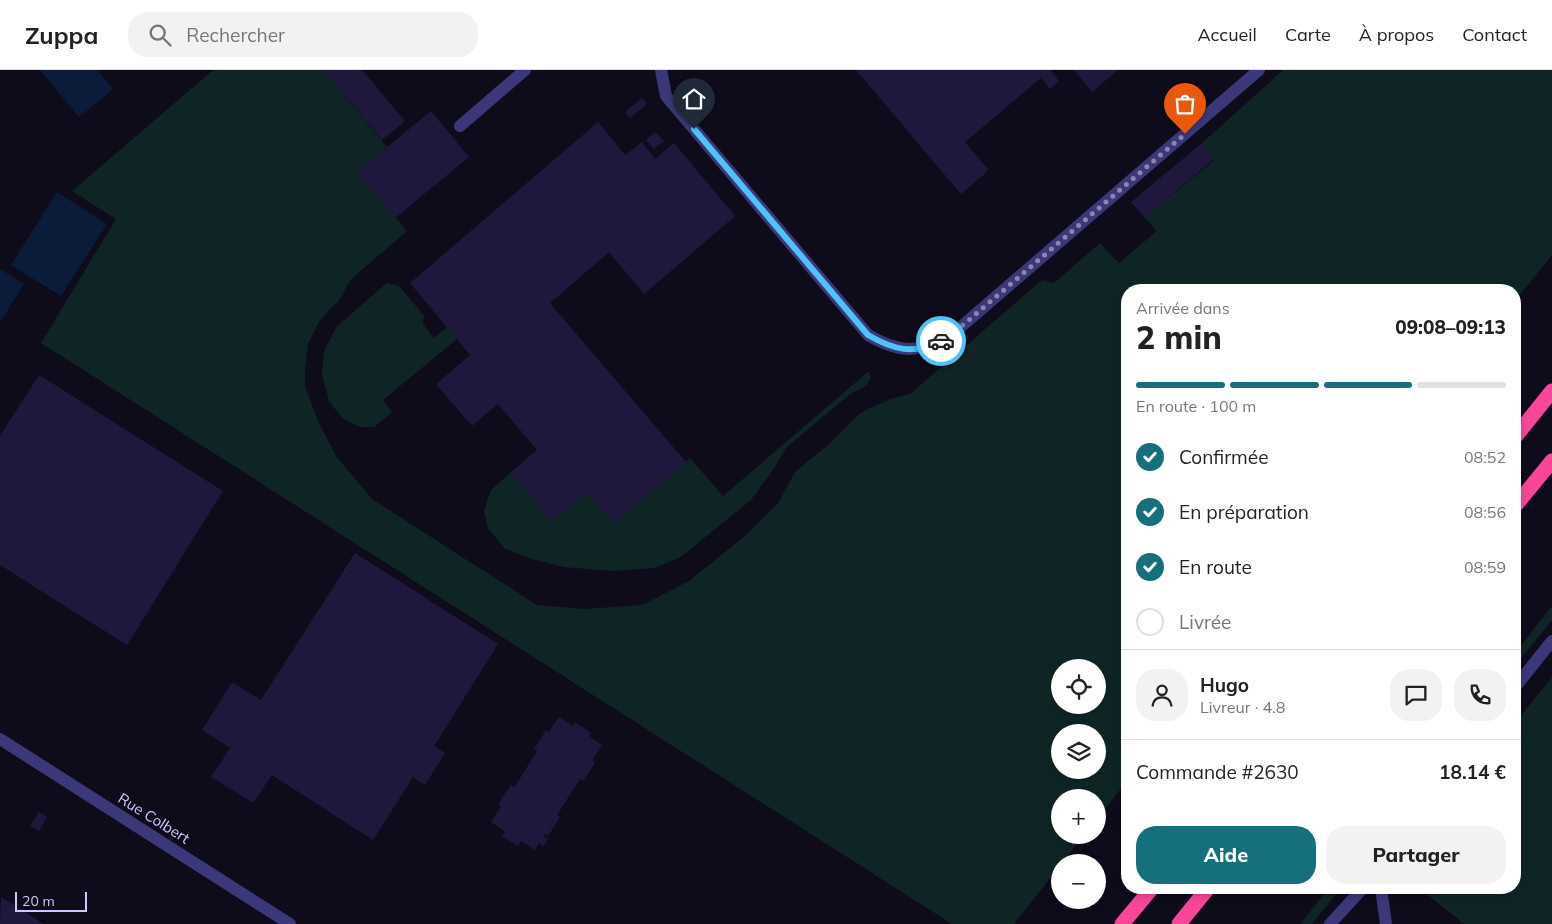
<!DOCTYPE html>
<html lang="fr">
<head>
<meta charset="utf-8">
<style>
	body { margin:0; font-family:Mulish,sans-serif; background:#f2f2f2; color:#222; height:100vh; display:flex; flex-direction:column; font-size:19px; white-space:nowrap }
	* { box-sizing:border-box; margin:0 }
	p { font-size:16px; color:#767676 }
	.icon { flex:none; width:28px; height:28px; fill:none; stroke:currentColor; stroke-width:2; stroke-linecap:round; stroke-linejoin:round }
	.map { position:relative; flex:1; overflow:hidden }
	.details { position:absolute; left:1121px; top:214px; width:400px; height:610px; display:flex; flex-direction:column; background:#fff; border-radius:20px; box-shadow:0 2px 8px #0003 }
	.details>* { flex:none }
	.fabs { position:absolute; left:1051px; top:589px; display:grid; gap:10px }
	.fabs a { display:grid; place-items:center; width:55px; height:55px; border-radius:50%; background:#fff; box-shadow:0 2px 8px #0003; font-size:25px }
	.scale { position:absolute; left:15px; bottom:12px; width:72px; box-sizing:border-box; padding-left:5px; border:2px solid #cfc7fe; border-top:0; font-size:14px; line-height:18px; white-space:nowrap; color:#cfc7fe; -webkit-text-stroke:4px #0e0b1b; paint-order:stroke }
	.pin { position:absolute; display:grid; place-items:center; width:42px; height:42px; color:#fff; margin:-51px -21px; border-radius:50% 50% 50% 0; rotate:-45deg; box-shadow:0 0 5px #0007 }
	.pin .icon { rotate:45deg }
	.courier { position:absolute; display:grid; place-items:center; width:50px; height:50px; margin:-25px; border:4px solid #4fc3f7; border-radius:50%; background:#fff; color:#222; box-shadow:0 1px 6px #0007 }
	.head em { font-style:normal; font-weight:800 }
	.head div { display:flex; flex-direction:column-reverse }
	.head { display:flex; align-items:center; justify-content:space-between; height:85px; padding:0 15px }
	h1 { font-size:32px; font-weight:800; line-height:38px }
	.bar { display:grid; grid-template-columns:repeat(4,1fr); gap:8px 5px; align-content:center; height:60px; padding:0 15px }
	.bar i { height:6px; border-radius:4px; background:#e0e0e0 }
	.bar .selected { background:#15707c }
	.bar p { grid-column:span 4 }
	.line { display:flex; align-items:center; gap:12px; padding:0 15px; border-top:1px solid #e0e0e0 }
	.line div { flex:1 }
	.round { display:grid; place-items:center; flex:none; width:52px; height:52px; border-radius:20px; background:#f2f2f2 }
	ol { padding:0 15px; list-style:none }
	li { display:flex; align-items:center; gap:15px; height:55px }
	li p { margin-inline-start:auto }
	li .icon { padding:5px; border-radius:50%; background:#15707c; color:#fff; stroke-width:4 }
	li:last-child { color:#767676 }
	li i { width:28px; height:28px; border:2px solid #e0e0e0; border-radius:50% }
	.cta { display:flex; gap:10px; margin-top:auto; padding:10px 15px }
	.cta a { flex:1; height:58px; border-radius:20px; background:#15707c; color:#fff; font-size:20px; font-weight:800; line-height:58px; text-align:center }
	.cta a+a { background:#f2f2f2; color:#222 }
	header { display:flex; align-items:center; gap:30px; box-sizing:border-box; height:70px; padding:0 25px; background:#fff; border-bottom:1px solid #e0e0e0 }
	header strong { font-size:24px }
	nav { display:flex; gap:28px; margin-inline-start:auto; font-size:18px }
	.search { width:350px; height:45px; background:#f2f2f2; display:flex; align-items:center; gap:12px; box-sizing:border-box; padding:0 18px; border-radius:20px; color:#767676; font-size:19px }
	.map>svg:first-child { display:block }
	.green { fill:#0f2525; fill-rule:evenodd }
	.water { fill:#0b1c3a }
	.building { fill:#20183c }
	.lines { fill:none; stroke-linecap:round; stroke-linejoin:round }
	.minor { stroke:#3b3879; stroke-width:12 }
	.highway { stroke:#fa4699; stroke-width:15 }
	.done { stroke:#8b85af; stroke-width:5; stroke-dasharray:0 9 }
	.route { stroke:#4fc3f7; stroke-width:6 }
	.labels { text-anchor:middle; dominant-baseline:central; stroke-width:4; stroke-linejoin:round; paint-order:stroke }
	.street-label { font-size:15px; fill:#cfc7fe; stroke:#0e0b1b }
</style>
</head>
<body>
<header>
<strong>Zuppa</strong>
<div class="search"><svg class="icon" aria-label="search" viewBox="0 0 24 24"><circle cx="10" cy="10" r="6"/><path d="M15 15l6 6"/></svg>Rechercher</div>
<nav><a>Accueil</a><a>Carte</a><a>À propos</a><a>Contact</a></nav>
</header>
<div class="map">
<svg width="1552" height="854" viewBox="0 0 1552 854">
	<rect width="100%" height="100%" fill="#0e0b1b"/>
	<g class="green">
		<path d="M213,0h110l64,77 -30,25 50,59 -55,47 -13,22 -19,20 -12,24 -3,24v18l13,35 18,35 36,43 165,106 48,4 57,-4 47,-24 57,-46 32,-32 17,-31 34,-28 31,-31 30,-14 20,-5 132,-114 12,3 46,-40 19,20 38,-32 -12,-13 69,-58 -13,-16 82,-74h269v185l-37,46v-11h-387l-1,491 -29,37v-20h-38v37h24l-21,27h-3v4l-46,58h-62l-911,-581 75,-124 -44,-28zM1060,598h38v37h-38zM1060,662h38v38h-38z"/>
		<path d="M387,213l12,3 25,30 -1,8 11,14 13,-11 10,12 -74,61 9,12 -18,15h-14l-18,-9 -13,-17 -7,-26 2,-24 13,-25z"/>
		<path d="M869,301l2,6 -4,8 -18,10 -63,53 -14,23 -21,29 -69,56 -27,12 -43,3 -48,-4 -36,-9 -24,-10 -16,-20 -4,-17 7,-21 20,-18 40,48 36,-28 26,30 77,-64 33,38z"/>
		<path d="M1552,536v14l-37,46v-13z"/>
		<path d="M1552,607v247h-88l-45,-36h96v-165z"/>
		<path d="M1329,818h12l-29,36h-12z"/>
	</g>
	<g class="water">
		<path d="M40,0h57l16,19 -34,28z"/>
		<path d="M57,122l50,32 -46,72 -50,-31z"/>
		<path d="M0,199l24,15 -24,38z"/>
	</g>
	<g class="building">
		<path d="M323,0h39l43,51 -23,19z"/>
		<path d="M856,0h197l-2,1 8,10 -9,8 -9,-11 -76,64 24,28 -28,24z"/>
		<path d="M1074,0h44l-26,22z"/>
		<path d="M642,28l5,6 -17,14 -5,-6z"/>
		<path d="M431,41l38,46 -74,61 -38,-46z"/>
		<path d="M598,52l27,33 17,-13 13,17 19,-16 61,73 -91,78 -35,-42 -59,51 136,159 -72,61 -27,-31 -35,29 -1,-1 -40,-48 26,-22 -39,-46 -26,22 -36,-42 34,-29 -60,-72z"/>
		<path d="M655,62l9,9 -10,8 -8,-9z"/>
		<path d="M1201,74l13,15 -69,59 -14,-16z"/>
		<path d="M39,305l184,116 -96,154 -127,-80v-129z"/>
		<path d="M355,483l143,91 -64,102 11,7 -20,32 -12,-8 -40,63 -101,-65 -19,28 -42,-26 19,-29 -28,-18 30,-48 29,18z"/>
		<path d="M559,647l14,9 2,-4 16,11 -2,3 13,9 -10,15 3,3 -12,18 -3,-2 -23,36 3,2 -12,19 -3,-2 -2,2 5,3 -5,7 -4,-3 -4,7 -14,-9 -3,5 -16,-10 3,-5 -14,-9 10,-16 -3,-2 13,-19 3,3 23,-37 -3,-2 12,-19 3,2z"/>
		<path d="M39,742l8,5 -8,14 -9,-5z"/>
		<path d="M1,827l43,27h-44z"/>
	</g>
	<g class="lines">
		<g class="minor">
			<path d="M661,0l5,26 202,239c31,18 48,18 80,3l311,-268"/>
			<path d="M460,56l65,-56"/>
			<path d="M1515,617l37,-46"/>
			<path d="M0,669l290,185"/>
			<path d="M1381,818l5,36"/>
			<path d="M1330,854l33,-36"/>
		</g>
		<g class="highway">
			<path d="M1515,367l37,-46"/>
			<path d="M1515,436l37,-45"/>
			<path d="M1122,854l30,-36"/>
			<path d="M1179,854l29,-36"/>
		</g>
	</g>
	<g class="lines">
		<path class="done" d="M941,271l7,-3 237,-204"/>
		<path class="route" d="M694,59l174,206c26,15 45,20 73,6"/>
	</g>
	<g class="labels">
		<g class="street-label">
			<text transform="translate(154 748) rotate(32)">Rue Colbert</text>
		</g>
	</g>
</svg>
<div class="fabs">
<a><svg class="icon" aria-label="locate" viewBox="0 0 24 24"><circle cx="12" cy="12" r="6"/><path d="M12 2v4M12 18v4M2 12h4M18 12h4"/></svg></a>
<a><svg class="icon" aria-label="layers" viewBox="0 0 24 24"><path d="M12 4l9 5-9 5-9-5zM3 14l9 5 9-5"/></svg></a>
<a>+</a>
<a>−</a>
</div>
<div class="scale">20 m</div>
<div class="pin" style="left:1185px;top:64px;background:#ea580c"><svg class="icon" aria-label="bag" viewBox="0 0 24 24"><path d="M5 8h14l-1 12H6zM9 8a3 3 0 0 1 6 0"/></svg></div>
<div class="pin" style="left:694px;top:59px;background:#1f2937"><svg class="icon" aria-label="home" viewBox="0 0 24 24"><path d="M3 11l9-7 9 7M6 9v11h12V9"/></svg></div>
<div class="courier" style="left:941px;top:271px"><svg class="icon" aria-label="car" viewBox="0 0 24 24"><path d="M5 17H2v-5l4-1 3-4h7l3 4 3 1v5h-3M9 17h6M6 11h13"/><circle cx="7" cy="17" r="2"/><circle cx="17" cy="17" r="2"/></svg></div>
<section class="details">
<div class="head"><div><h1>2 min</h1><p>Arrivée dans</p></div><em>09:08–09:13</em></div>
<div class="bar"><i class="selected"></i><i class="selected"></i><i class="selected"></i><i></i><p>En route · 100 m</p></div>
<ol>
<li><svg class="icon" aria-label="check" viewBox="0 0 24 24"><path d="M5 12l5 5 9-10"/></svg>Confirmée<p>08:52</p></li>
<li><svg class="icon" aria-label="check" viewBox="0 0 24 24"><path d="M5 12l5 5 9-10"/></svg>En préparation<p>08:56</p></li>
<li><svg class="icon" aria-label="check" viewBox="0 0 24 24"><path d="M5 12l5 5 9-10"/></svg>En route<p>08:59</p></li>
<li><i></i>Livrée</li>
</ol>
<div class="line" style="height:90px"><a class="round"><svg class="icon" aria-label="person" viewBox="0 0 24 24"><circle cx="12" cy="8" r="4"/><path d="M4 21q1-7 8-7t8 7"/></svg></a><div><b>Hugo</b><p>Livreur · 4.8</p></div><a class="round"><svg class="icon" aria-label="chat" viewBox="0 0 24 24"><path d="M4 5h16v11H9l-5 4z"/></svg></a><a class="round"><svg class="icon" aria-label="phone" viewBox="0 0 24 24"><path d="M5 4h4l2 5-3 2q2 4 5 5l2-3 5 2v4C11 20 4 13 5 4z"/></svg></a></div>
<div class="line" style="height:65px"><div>Commande #2630</div><b>18.14 €</b></div>
<div class="cta"><a>Aide</a><a>Partager</a></div>
</section>
</div>
</body>
</html>
